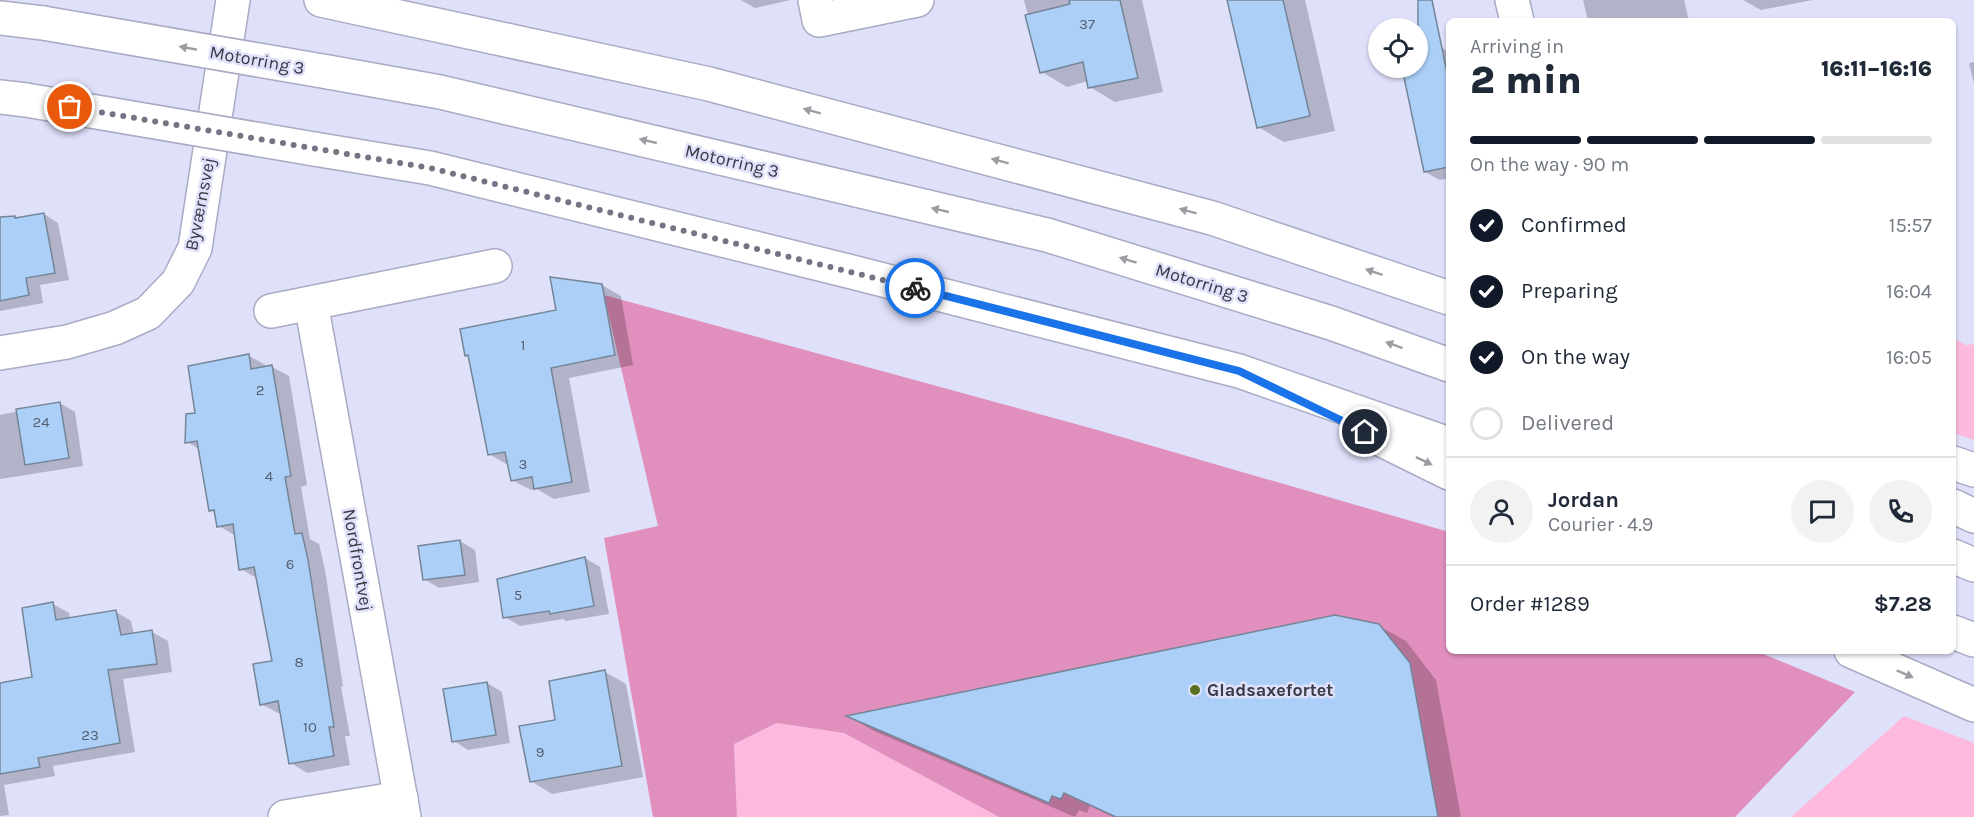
<!DOCTYPE html>
<html lang="en">
<head>
<meta charset="utf-8">
<style>
	body { margin:0; font-family:Karla,sans-serif; background:#f2f2f3; color:#1f2937; height:100vh; display:flex; flex-direction:column; font-size:22px; white-space:nowrap }
	* { box-sizing:border-box; margin:0 }
	p { font-size:20px; color:#747a83 }
	.icon { flex:none; width:33px; height:33px; fill:none; stroke:currentColor; stroke-width:2; stroke-linecap:round; stroke-linejoin:round }
	.map { position:relative; flex:1; overflow:hidden }
	.side { position:absolute; left:1446px; top:18px; width:510px; height:636px; display:flex; flex-direction:column; background:#fff; border-radius:9px; box-shadow:0 2px 4px #0004 }
	.side>* { flex:none }
	.fabs { position:absolute; left:1368px; top:18px; display:grid; gap:12px }
	.fabs a { display:grid; place-items:center; width:60px; height:60px; border-radius:50%; background:#fff; box-shadow:0 2px 4px #0004; font-size:30px }
	.pin { position:absolute; display:grid; place-items:center; width:51px; height:51px; color:#fff; margin:-26px; border:3px solid #fff; border-radius:50%; box-shadow:0 2px 6px #0007 }
	.courier { position:absolute; display:grid; place-items:center; width:60px; height:60px; margin:-30px; border:4px solid #1a73e8; border-radius:50%; background:#fff; color:#222; box-shadow:0 2px 8px #0007 }
	.summary em { font-style:normal; font-weight:800 }
	.summary div { display:flex; flex-direction:column-reverse }
	.summary { display:flex; align-items:center; justify-content:space-between; height:102px; padding:0 24px }
	h1 { font-size:39px; font-weight:800; line-height:45px }
	.bar { display:grid; grid-template-columns:repeat(4,1fr); gap:9px 6px; align-content:center; height:72px; padding:0 24px }
	.bar i { height:8px; border-radius:4px; background:#e0e1e3 }
	.bar .selected { background:#111827 }
	.bar p { grid-column:span 4 }
	.line { display:flex; align-items:center; gap:15px; padding:0 24px; border-top:2px solid #e0e1e3 }
	.line div { flex:1 }
	.round { display:grid; place-items:center; flex:none; width:63px; height:63px; border-radius:32px; background:#f2f2f3 }
	ol { padding:0 24px; list-style:none }
	li { display:flex; align-items:center; gap:18px; height:66px }
	li p { margin-inline-start:auto }
	li .icon { padding:6px; border-radius:50%; background:#111827; color:#fff; stroke-width:4 }
	li:last-child { color:#747a83 }
	li i { width:33px; height:33px; border:3px solid #e0e1e3; border-radius:50% }
	.map>svg:first-child { display:block }
	.green { fill:#febade }
	.forest { fill:#e18fbc }
	.shadow { fill:#0003 }
	.building { fill:#abcff7; stroke:#758699; stroke-width:1.5 }
	.lines { fill:none; stroke-linecap:round; stroke-linejoin:round }
	.street-casing { stroke:#a9aac3; stroke-width:36 }
	.highway-casing { stroke:#a9aac3; stroke-width:36 }
	.street { stroke:#fff; stroke-width:33 }
	.highway { stroke:#fff; stroke-width:33 }
	.highway-bridge-casing { stroke:#a9aac3; stroke-width:36; stroke-linecap:butt }
	.highway-bridge { stroke:#fff; stroke-width:33 }
	.oneway { fill:#9c9ca2 }
	.done { stroke:#737484; stroke-width:6; stroke-dasharray:0 10.8 }
	.route { stroke:#1a73e8; stroke-width:8 }
	.poi-dot { fill:#576f1f; stroke:#dfe0fa; stroke-width:2 }
	.labels { text-anchor:middle; dominant-baseline:central; stroke-width:5; stroke-linejoin:round; paint-order:stroke }
	.number-label { font-size:15px; fill:#565f71 }
	.street-label { font-size:18px; fill:#393a44; stroke:#dfe0fa }
	.poi-label { font-size:18px; font-weight:bold; fill:#393a44; stroke:#dfe0fa; text-anchor:start }
</style>
</head>
<body>
<div class="map">
<svg width="1974" height="817" viewBox="0 0 1974 817">
	<rect width="100%" height="100%" fill="#dfe0fa"/>
	<g class="green">
		<path d="M1953,338l13,7 8,-1v96l-21,-7z"/>
		<path d="M1904,716l70,27v74h-183z"/>
		<path d="M777,723l67,10 155,84h-262l-3,-73z"/>
	</g>
	<path class="forest" d="M604,295l490,134 355,103v119h307l99,41 -120,125h-736l-155,-84 -67,-10 -43,21 3,73h-84l-49,-279 54,-12z"/>
	<g class="shadow">
		<path d="M741,0h49l-35,8z"/>
		<path d="M1024,0h118l21,92 -48,10 -25,-15 -2,-6 -21,6 -25,-15z"/>
		<path d="M1229,0h76l30,131 -51,11 -26,-15z"/>
		<path d="M1583,0h101l5,21h-101z"/>
		<path d="M1743,0h70l-52,10z"/>
		<path d="M1441,47l8,5v126l-9,2 -15,-8 -22,-104h15v-16z"/>
		<path d="M1974,62v22l-5,-21z"/>
		<path d="M44,214l14,9 11,57 -29,5 3,18 -43,8v-89z"/>
		<path d="M602,285l19,11 12,69 -64,13 21,114 -36,7 -17,-10 -6,1 -19,-10 -4,-15 -19,-11 -19,-97 -4,-2 92,-44z"/>
		<path d="M248,355l17,10 1,3 6,-1 17,9 18,109 -6,2 9,52 9,5 6,26 18,116 -2,1 9,49h-5l5,29 -43,8 -16,-10 -9,-50h-4l-17,-9 12,-41 -15,-84 -17,-10 -5,-33 -17,-10 -3,-12 -5,-4 -12,-61 -12,-7 10,-28z"/>
		<path d="M60,403l15,9 8,54 -83,13v-64z"/>
		<path d="M460,541l15,9 4,32 -40,6 -15,-9z"/>
		<path d="M585,558l15,9 9,47 -43,7 -3,-2 -43,7 -15,-9z"/>
		<path d="M53,604l16,9 1,6 46,-7 15,9 3,14 18,-3 16,9 4,31 -49,7 12,73 -82,14 2,10 -51,9 5,30 -9,1v-132l34,-6z"/>
		<path d="M1379,626l27,15 30,39 25,137h-348l-23,-11 -3,7 -8,-3 -4,7 -201,-86 -24,-14z"/>
		<path d="M605,672l21,12 17,93 -91,17 -21,-13 26,-60z"/>
		<path d="M487,683l15,9 8,51 -42,7 -14,-9z"/>
	</g>
	<g class="building">
		<path d="M1069,0h51l18,78 -50,10 -5,-26 -43,11 -15,-58 45,-11z"/>
		<path d="M1227,0h56l27,116 -53,12z"/>
		<path d="M1418,0h14l17,82v85l-25,5 -22,-104h16z"/>
		<path d="M44,213l11,60 -29,5 3,17 -29,6v-84l15,-1v2z"/>
		<path d="M550,277l52,7 13,71 -64,13 21,114 -38,7 -2,-12 -21,4 -6,-29 -17,3 -20,-100 -3,1 -5,-27 96,-19z"/>
		<path d="M249,354l2,15 21,-4 19,111 -6,1 10,57 7,-1 6,27 26,167h-5l5,29 -45,8 -11,-63 -18,4 -7,-41 19,-3 -18,-94 -15,3 -6,-46 -16,3 -3,-17 -5,1 -12,-70 -12,2 1,-29 9,-1 -7,-47z"/>
		<path d="M60,402l9,56 -44,7 -9,-56z"/>
		<path d="M460,540l5,35 -42,5 -5,-34z"/>
		<path d="M585,557l9,49 -44,8 -1,-3 -46,7 -6,-39z"/>
		<path d="M53,602l3,18 60,-10 5,25 31,-5 5,34 -49,6 12,73 -82,15 2,9 -40,7v-91l32,-6 -10,-69z"/>
		<path d="M1335,615l44,9 31,39 28,154h-322l-52,-24 -3,6 -9,-3 -3,7 -203,-87z"/>
		<path d="M605,670l17,96 -92,16 -11,-56 36,-6 -6,-39z"/>
		<path d="M487,682l9,53 -44,7 -9,-53z"/>
	</g>
	<g class="lines">
		<defs>
			<g id="street">
				<path d="M815,0l4,20 98,-20"/>
				<path d="M1512,0l5,21"/>
				<path d="M311,303l93,514"/>
				<path d="M271,311l224,-45"/>
				<path d="M0,353l67,-11 48,-14 33,-15 30,-31 17,-34 38,-248"/>
				<path d="M285,817l116,-19"/>
			</g>
			<g id="highway">
				<path d="M321,0l388,84 503,134 237,80"/>
				<path d="M0,18l43,5"/>
				<path d="M328,72l112,20 607,143 284,88 118,42"/>
				<path d="M0,97l26,3"/>
				<path d="M314,149l116,19 422,104 387,99 210,73"/>
				<path d="M1376,437l73,36"/>
				<path d="M1953,463l21,7"/>
				<path d="M1953,506l21,10"/>
				<path d="M1953,556l21,9"/>
				<path d="M1953,632l21,8"/>
				<path d="M1851,651l123,54"/>
			</g>
		</defs>
		<use href="#street" class="street-casing"/>
		<use href="#highway" class="highway-casing"/>
		<use href="#street" class="street"/>
		<use href="#highway" class="highway"/>
		<defs>
			<g id="highway-bridge">
				<path d="M43,23l285,49"/>
				<path d="M26,100l288,49"/>
			</g>
		</defs>
		<use href="#highway-bridge" class="highway-bridge-casing"/>
		<use href="#highway-bridge" class="highway-bridge"/>
	</g>
	<defs><path id="oneway-solid" d="M-6-.8H1V-3.2L6.5 0L1 3.2V.8H-6Z" transform="scale(1.5)"/></defs>
	<g class="oneway">
		<use href="#oneway-solid" transform="translate(188 48) rotate(-170)"/>
		<use href="#oneway-solid" transform="translate(812 111) rotate(-165)"/>
		<use href="#oneway-solid" transform="translate(648 141) rotate(-167)"/>
		<use href="#oneway-solid" transform="translate(1000 161) rotate(-165)"/>
		<use href="#oneway-solid" transform="translate(940 210) rotate(-167)"/>
		<use href="#oneway-solid" transform="translate(1188 211) rotate(-165)"/>
		<use href="#oneway-solid" transform="translate(1128 260) rotate(-163)"/>
		<use href="#oneway-solid" transform="translate(1374 272) rotate(-161)"/>
		<use href="#oneway-solid" transform="translate(1394 345) rotate(-160)"/>
		<use href="#oneway-solid" transform="translate(1424 461) rotate(26)"/>
		<use href="#oneway-solid" transform="translate(1905 674) rotate(24)"/>
	</g>
	<g class="lines">
		<path class="done" d="M70,107l360,61 485,120"/>
		<path class="route" d="M915,288l324,83 126,61"/>
	</g>
	<circle class="poi-dot" cx="1195" cy="690" r="6"/>
	<g class="labels">
		<g class="number-label">
			<text x="1087" y="24">37</text>
			<text x="523" y="345">1</text>
			<text x="260" y="390">2</text>
			<text x="41" y="422">24</text>
			<text x="523" y="464">3</text>
			<text x="269" y="476">4</text>
			<text x="290" y="564">6</text>
			<text x="518" y="595">5</text>
			<text x="299" y="662">8</text>
			<text x="310" y="727">10</text>
			<text x="90" y="735">23</text>
			<text x="540" y="752">9</text>
		</g>
		<g class="street-label">
			<text transform="translate(257 60) rotate(10)">Motorring 3</text>
			<text transform="translate(732 161) rotate(13)">Motorring 3</text>
			<text transform="translate(200 204) rotate(-79)">Byværnsvej</text>
			<text transform="translate(1202 283) rotate(17)">Motorring 3</text>
			<text transform="translate(358 560) rotate(80)">Nordfrontvej</text>
		</g>
		<g class="poi-label">
			<text x="1207" y="690">Gladsaxefortet</text>
		</g>
	</g>
</svg>
<div class="fabs">
<a><svg class="icon" aria-label="locate" viewBox="0 0 24 24"><circle cx="12" cy="12" r="6"/><path d="M12 2v4M12 18v4M2 12h4M18 12h4"/></svg></a>
</div>
<div class="pin" style="left:70px;top:107px;background:#ea580c"><svg class="icon" aria-label="bag" viewBox="0 0 24 24"><path d="M5 8h14l-1 12H6zM9 8a3 3 0 0 1 6 0"/></svg></div>
<div class="pin" style="left:1365px;top:432px;background:#1f2937"><svg class="icon" aria-label="home" viewBox="0 0 24 24"><path d="M3 11l9-7 9 7M6 9v11h12V9"/></svg></div>
<div class="courier" style="left:915px;top:288px"><svg class="icon" aria-label="bike" viewBox="0 0 24 24"><circle cx="6" cy="16" r="4"/><circle cx="18" cy="16" r="4"/><path d="M6 16l4-8h5l3 8M10 8l3 8H6M13 5h3"/></svg></div>
<section class="side">
<div class="summary"><div><h1>2 min</h1><p>Arriving in</p></div><em>16:11–16:16</em></div>
<div class="bar"><i class="selected"></i><i class="selected"></i><i class="selected"></i><i></i><p>On the way · 90 m</p></div>
<ol>
<li><svg class="icon" aria-label="check" viewBox="0 0 24 24"><path d="M5 12l5 5 9-10"/></svg>Confirmed<p>15:57</p></li>
<li><svg class="icon" aria-label="check" viewBox="0 0 24 24"><path d="M5 12l5 5 9-10"/></svg>Preparing<p>16:04</p></li>
<li><svg class="icon" aria-label="check" viewBox="0 0 24 24"><path d="M5 12l5 5 9-10"/></svg>On the way<p>16:05</p></li>
<li><i></i>Delivered</li>
</ol>
<div class="line" style="height:108px"><a class="round"><svg class="icon" aria-label="person" viewBox="0 0 24 24"><circle cx="12" cy="8" r="4"/><path d="M4 21q1-7 8-7t8 7"/></svg></a><div><b>Jordan</b><p>Courier · 4.9</p></div><a class="round"><svg class="icon" aria-label="chat" viewBox="0 0 24 24"><path d="M4 5h16v11H9l-5 4z"/></svg></a><a class="round"><svg class="icon" aria-label="phone" viewBox="0 0 24 24"><path d="M5 4h4l2 5-3 2q2 4 5 5l2-3 5 2v4C11 20 4 13 5 4z"/></svg></a></div>
<div class="line" style="height:78px"><div>Order #1289</div><b>$7.28</b></div>
</section>
</div>
</body>
</html>
